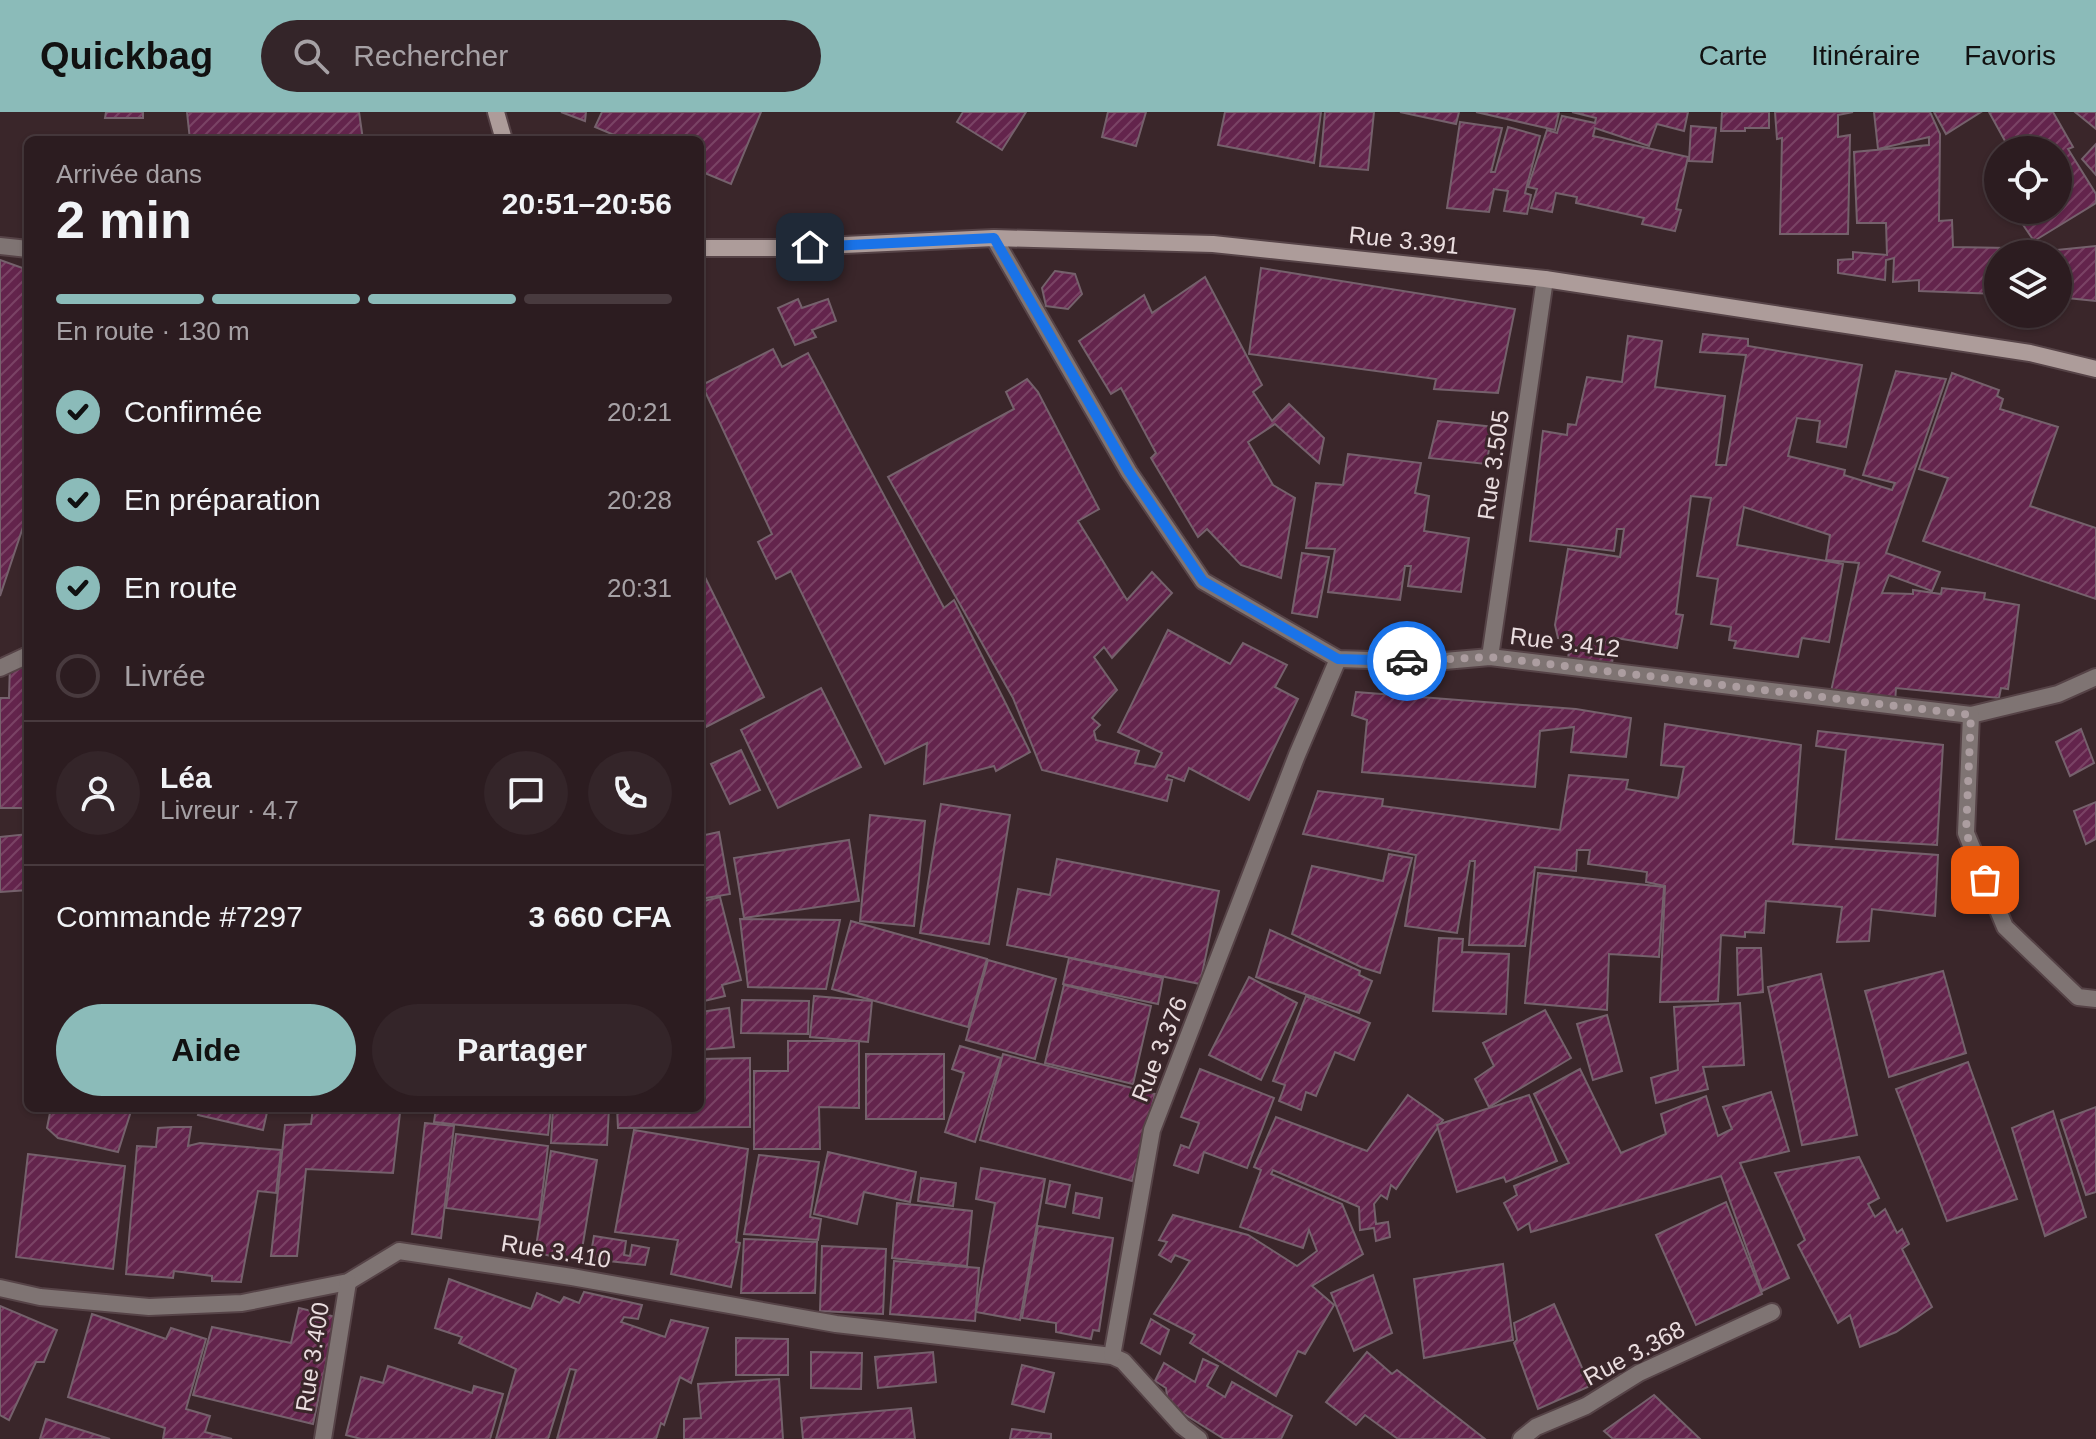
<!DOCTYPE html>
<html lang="fr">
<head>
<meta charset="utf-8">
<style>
	body { margin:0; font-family:Arial,sans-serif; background:#342529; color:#f1f3f6; height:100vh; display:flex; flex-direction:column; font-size:30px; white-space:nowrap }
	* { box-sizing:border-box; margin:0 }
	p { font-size:26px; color:#a6a1a5 }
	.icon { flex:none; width:44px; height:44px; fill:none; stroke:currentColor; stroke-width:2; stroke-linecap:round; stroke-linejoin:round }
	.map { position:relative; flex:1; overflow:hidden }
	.sheet { position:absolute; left:24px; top:24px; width:680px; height:976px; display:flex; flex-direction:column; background:#2c1c20; border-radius:12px; box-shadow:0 2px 6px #0004,0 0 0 2px #483a3e }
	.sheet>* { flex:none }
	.controls { position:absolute; left:1984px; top:24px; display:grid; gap:16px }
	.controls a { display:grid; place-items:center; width:88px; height:88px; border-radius:50%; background:#2c1c20; box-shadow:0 2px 6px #0004,0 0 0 2px #483a3e; font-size:40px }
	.pin { position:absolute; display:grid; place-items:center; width:68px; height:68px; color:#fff; margin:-34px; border-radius:16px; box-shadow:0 4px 12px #0006 }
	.courier { position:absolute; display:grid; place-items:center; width:80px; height:80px; margin:-40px; border:6px solid #1a73e8; border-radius:50%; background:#fff; color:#222; box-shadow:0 2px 10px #0007 }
	.summary em { font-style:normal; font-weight:800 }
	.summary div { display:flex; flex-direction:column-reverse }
	.summary { display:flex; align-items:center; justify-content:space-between; height:136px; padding:0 32px }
	h1 { font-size:52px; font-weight:800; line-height:60px }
	.bar { display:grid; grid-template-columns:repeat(4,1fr); gap:12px 8px; align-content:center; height:96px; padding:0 32px }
	.bar i { height:10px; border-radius:6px; background:#483a3e }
	.bar .on { background:#8bbbb9 }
	.bar p { grid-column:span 4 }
	.line { display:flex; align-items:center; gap:20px; padding:0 32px; border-top:2px solid #483a3e }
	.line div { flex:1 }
	.round { display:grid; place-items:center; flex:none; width:84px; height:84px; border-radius:42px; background:#342529 }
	ol { padding:0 32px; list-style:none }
	li { display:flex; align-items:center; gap:24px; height:88px }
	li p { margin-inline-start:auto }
	li .icon { padding:8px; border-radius:50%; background:#8bbbb9; color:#111; stroke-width:4 }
	li:last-child { color:#a6a1a5 }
	li i { width:44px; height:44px; border:4px solid #483a3e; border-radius:50% }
	.cta { display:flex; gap:16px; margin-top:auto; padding:16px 32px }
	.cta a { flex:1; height:92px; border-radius:48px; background:#8bbbb9; color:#111; font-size:32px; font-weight:800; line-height:92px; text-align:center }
	.cta a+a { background:#342529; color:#f1f3f6 }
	header { display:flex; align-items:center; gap:48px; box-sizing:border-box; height:112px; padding:0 40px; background:#8bbbb9; color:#111 }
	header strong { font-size:38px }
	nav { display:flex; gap:44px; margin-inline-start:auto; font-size:28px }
	.search { width:560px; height:72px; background:#342529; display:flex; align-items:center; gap:20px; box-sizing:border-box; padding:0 28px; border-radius:44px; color:#a6a1a5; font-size:30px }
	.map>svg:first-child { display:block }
	.building { fill:url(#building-hatch); stroke:#75616c; stroke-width:2 }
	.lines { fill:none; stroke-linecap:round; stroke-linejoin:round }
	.street-casing { stroke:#564347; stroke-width:20 }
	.secondary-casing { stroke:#564347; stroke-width:20 }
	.street { stroke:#7f7473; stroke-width:16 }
	.secondary { stroke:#ad9c9a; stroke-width:16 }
	.done { stroke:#ac9da0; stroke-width:8; stroke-dasharray:0 14.4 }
	.route { stroke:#1a73e8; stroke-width:10 }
	.labels { text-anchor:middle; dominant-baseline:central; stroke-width:6; stroke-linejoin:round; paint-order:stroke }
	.street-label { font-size:24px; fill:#eadddf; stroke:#3a262a }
</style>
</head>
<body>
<header>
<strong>Quickbag</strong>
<div class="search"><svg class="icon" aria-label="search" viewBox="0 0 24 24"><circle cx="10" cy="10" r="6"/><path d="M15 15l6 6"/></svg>Rechercher</div>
<nav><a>Carte</a><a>Itinéraire</a><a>Favoris</a></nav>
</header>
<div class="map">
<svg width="2096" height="1327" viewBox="0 0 2096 1327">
	<defs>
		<pattern id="building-hatch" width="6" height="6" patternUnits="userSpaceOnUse" patternTransform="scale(2)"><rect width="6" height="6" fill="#63244c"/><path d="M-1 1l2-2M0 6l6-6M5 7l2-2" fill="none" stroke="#7a4365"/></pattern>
	</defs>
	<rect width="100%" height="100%" fill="#3a262a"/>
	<g class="building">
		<path d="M106,0h37v6h-38z"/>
		<path d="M187,0h172l4,28h-173z"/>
		<path d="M561,0h25l-1,9z"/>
		<path d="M602,0h159l-30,72 -31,-13v-31h-74l-31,-13z"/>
		<path d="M963,0h63l-24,38 -45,-28z"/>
		<path d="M1108,0h38l-10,34 -34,-9z"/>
		<path d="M1225,0h96l-7,51 -96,-18z"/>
		<path d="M1325,0h49l-6,58 -48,-4z"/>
		<path d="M1400,0h59l-3,12z"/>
		<path d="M1476,0h83l-4,18z"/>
		<path d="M1572,0h116l-4,19 -27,-7 -8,22 -54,-18 -2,8 95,21 -12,52 5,1 -6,21 -33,-7 2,-6 -68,-15 1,-6 -21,-4 -4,19 -21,-4 6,-19 -9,-2 19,-57 10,3 5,-17 33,7 1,-5z"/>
		<path d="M1722,0h47v16h-24v3h-24z"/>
		<path d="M1775,0h78l-15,3v22l12,-2 -2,99h-68l2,-96 -5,1z"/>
		<path d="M1874,0h56l10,22 -1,87 13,-1 1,27 56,1v6h-11v40l-79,-3v-11l-26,2 1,-24 -8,2 -1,20 -47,-7v-13l15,-1v-7l34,3 -1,-32h-29l-3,-71 75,-7v-8l-51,12z"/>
		<path d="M1934,0h47l-35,22z"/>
		<path d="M1989,0h64l20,35 -5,2 28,45v9l-62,38 -21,-31h45v-60h-48z"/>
		<path d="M2075,0h21v17z"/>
		<path d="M1460,10l42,6 -11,44h4l13,-45 32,9 -15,57 6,2 -4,19 -23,-3 4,-20 -14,-2 -5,23 -42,-4z"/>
		<path d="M1691,14l25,2 -4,34 -23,-1z"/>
		<path d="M2096,32v31l-14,-16z"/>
		<path d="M2096,134v55l-38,-4v-43h-42z"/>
		<path d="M0,148l28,10v242l-28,84z"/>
		<path d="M1261,156l254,41 -17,84 -64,-4 2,-10 -187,-25z"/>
		<path d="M1055,159l20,3 7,20 -14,15 -22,-3 -4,-18z"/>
		<path d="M1205,165l57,108 -9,7 19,29 17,-17 35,34 -5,25 -44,-39 -27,18 25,43 22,13 -14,80 -40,-13 -34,-36 -9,8 -47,-79 5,-5 -35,-65 -10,6 -32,-53 65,-46 8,18z"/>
		<path d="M798,187l4,9 26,-9 8,22 -24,9 4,7 -21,8 -17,-37z"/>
		<path d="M1703,222l45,5v7l114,19 -16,82 -29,-5 3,-21 -23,-3 -9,38 57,14 -1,5 48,15 3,-7 -32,-8 33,-104 50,8 -60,174 54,19 -8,19 -43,-16 -7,18 31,1v-4l28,4 1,-6 43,5 -1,6 35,6 -11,84 -7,-1 -2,10 -103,-10 -1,15 -65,-7 29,-133 -33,-3 4,-25 -86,-28 -7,38 106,19 -14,78 -27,-4 -4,19 -64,-9 2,-7 -7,-1 2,-13 -20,-3 7,-45 -21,-3 14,-78 -20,-2 -15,118 7,1 -6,33 -61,-10 -4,25 -44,-5 3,-19 -13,-1 -3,-13 13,-76 52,8 4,-28h-7l-3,22 -84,-10 13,-110 24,4 1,-11 8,1 11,-48 35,5 6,-46 34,5 -7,46 70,9 -9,69h10l20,-110 -46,-3z"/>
		<path d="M773,237l9,18 26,-14 136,255 10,-8 76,152 -34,19 -2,-5 -70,18 3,-41 -42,21 -94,-193 -15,8 -18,-37 14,-8 -70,-149z"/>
		<path d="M1952,261l47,17 -2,6 6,3 -3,10 58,18 -28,79 66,22v71l-173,-58 25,-63 -29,-9z"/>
		<path d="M1027,267l11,13 61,117 -21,12 49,79 25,-28 20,21 -60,65 -8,-11 -10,10 23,33 -25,28 8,7 -6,6 2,9 43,11 -4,12 20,4 7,-14 -44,-21 50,-102 62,34 13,-21 44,22 -12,22 23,12 -49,101 -60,-32 -5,13 -16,-6 -2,4 6,1 -5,21 -125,-31 -29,-72 -125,-221 126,-68 -8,-17z"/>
		<path d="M1438,309l56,6 -8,37 -57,-6z"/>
		<path d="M1348,342l73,9 -6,30 14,3 -5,35 45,7 -8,54 -53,-6 3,-20h-6l-5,34 -72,-8 7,-43 -29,-1 10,-65 27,2z"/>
		<path d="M1302,441l27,4 -12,60 -25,-4z"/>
		<path d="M700,455l64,130 -64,33z"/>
		<path d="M10,552l18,1v143h-28v-110h9z"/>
		<path d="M821,576l40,79 -83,41 -37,-78z"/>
		<path d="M1356,580l220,17 55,9 -5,39 -55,-5 3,-25 -34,4 -5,56 -173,-15 5,-52 -15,-5z"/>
		<path d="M1665,612l136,21 -8,99 145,11 -3,61 -63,-7 -3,32 -32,1 5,-35 -76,-6 -2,32 -19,-1v5l-24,-2 -3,66 -58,1 5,-116 -19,-4 1,-10 -59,-8 2,-14h-13l-1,21 -41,-4 -10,79 -56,-1 6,-84h-5l-13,72 -52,-7 11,-71 -113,-21 15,-43 65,8 -1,7 178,24 9,-55 59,5 -2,9 52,9 6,-31 -23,-2z"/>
		<path d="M2081,617l13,34 -24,13 -14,-34z"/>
		<path d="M1818,619l125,14 -6,100 -101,-6 10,-89 -30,-4z"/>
		<path d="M741,638l19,40 -30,14 -19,-40z"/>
		<path d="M2096,690v37l-10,5 -12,-33z"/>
		<path d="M941,692l69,11 -21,129 -69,-11z"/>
		<path d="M870,703l55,6 -11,105 -54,-5z"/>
		<path d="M719,720l11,62 -30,5v-63z"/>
		<path d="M28,722v56l-28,2v-55z"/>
		<path d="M849,728l10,61 -115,17 -10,-60z"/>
		<path d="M1389,742l23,4 -32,115 -19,-6 -69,-33 20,-68 71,15z"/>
		<path d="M1057,747l162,32 -19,93 -193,-39 11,-56 32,6z"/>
		<path d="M1538,761l126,14 -5,70 -50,-3 -2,56 -82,-7z"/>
		<path d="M720,785l21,83 -19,5 3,11 -25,6v-100z"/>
		<path d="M740,807l100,1 -14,69 -78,-2z"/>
		<path d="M851,809l136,38 -19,68 -136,-38z"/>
		<path d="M1270,818l90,41 -1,4 13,6 -13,32 -103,-36z"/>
		<path d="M1439,826l24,1 -1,13 47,2 -3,60 -73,-3z"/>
		<path d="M1737,836h24l2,44 -25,3z"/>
		<path d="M1069,846l94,20 -5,26 -95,-20z"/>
		<path d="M988,848l68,19 -21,80 -69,-19z"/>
		<path d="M1943,859l23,82 -77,24 -24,-86z"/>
		<path d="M1821,862l36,161 -55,10 -34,-158z"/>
		<path d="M1249,865l48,26 -36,77 -52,-25z"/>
		<path d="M1064,873l87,21 -18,78 -88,-21z"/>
		<path d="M814,884l58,5 -4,41 -58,-5z"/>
		<path d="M1306,884l64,27 -16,37 -19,-8 -19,44 -10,-4 -5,18 -22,-9 6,-16 -12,-4z"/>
		<path d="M742,888l67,1 -1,33 -67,-1z"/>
		<path d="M1740,891l4,62 -41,2 5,22 -52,14 -5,-25 27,-8 -4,-63z"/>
		<path d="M729,896l5,39 -34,3v-38z"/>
		<path d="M1545,898l26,48 -82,49 -14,-28 19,-13 -11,-23z"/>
		<path d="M1607,903l15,56 -29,9 -16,-56z"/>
		<path d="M788,929h71v67l-40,-1 1,42h-66v-78h34z"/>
		<path d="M960,934l41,12 -26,84 -30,-10 19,-59 -12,-4z"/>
		<rect x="866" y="942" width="78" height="65"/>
		<path d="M1003,942l152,40 -23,87 -152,-41z"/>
		<path d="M750,946v69l-132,1 -1,-20h83v-49z"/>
		<path d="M1968,950l49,137 -70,22 -51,-132z"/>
		<path d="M1200,957l74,29 -27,70 -43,-16 -6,21 -24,-8 7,-20 8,3 10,-25 -18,-6z"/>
		<path d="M1580,957l41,84 45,-19 -5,-20 45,-18 12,40 14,-7 -9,-22 48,-15 18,59 -49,12 49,115 -27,13 -41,-115 -190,56 -2,-9 -11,7 -14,-27 13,-8 -3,-9 55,-23 -35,-69z"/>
		<path d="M1408,983l35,25 -47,69 -5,-4 -4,14 -6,-4 -7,9 2,20 12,-2 2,15 -14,4 -2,-13 -14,2 -1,-23 -86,-37 -2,4 71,30 21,50 -51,32 22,19 -29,49 -7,-3 -22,45 -86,-53 5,-8 -41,-21 36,-53 -15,-6 -4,7 -12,-7 8,-13 -8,-2 14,-25 75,20 49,31 20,-15 -8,-21 -6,18 -63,-21 21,-57 -7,-3 22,-50 91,34z"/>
		<path d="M1529,983l28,66 -51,21 -2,-5 -47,15 -20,-67z"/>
		<path d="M2096,995v85l-10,3 -25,-75z"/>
		<path d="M51,996h81l-14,44 -60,-14 -11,-10z"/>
		<path d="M200,996h68l-5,22 -65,-15z"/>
		<path d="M313,996l87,5 -7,60 -87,-4 -9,87h-26l14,-131 26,-1z"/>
		<path d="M436,996h115l-3,27 -114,-13z"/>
		<path d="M553,996h56l-2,37 -56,-2z"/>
		<path d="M2053,999l33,106 -41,19 -33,-108z"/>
		<path d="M425,1011l29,3 -13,112 -29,-4z"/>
		<path d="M174,1015h17l-3,19 12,-3 81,7 -5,43 -18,-2 -17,91 -29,-1v-5l-38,-5 -1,7 -47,-4 11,-128 19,1 2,-19z"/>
		<path d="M634,1018l114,19 -12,93 4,1 -9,44 -60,-13 7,-34 -63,-8z"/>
		<path d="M456,1022l92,12 -9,74 -93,-12z"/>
		<path d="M551,1039l46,9 -17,101 -45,-8z"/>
		<path d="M828,1040l88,20 -6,30 -46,-10 -7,32 -43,-10z"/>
		<path d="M28,1042l97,12 -12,103 -97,-12z"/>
		<path d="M759,1043l60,7 -9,55 11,2 -3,21 -74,-6z"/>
		<path d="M1859,1045l20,41 -11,6 7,13 10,-8 12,24 5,-4 7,15 -7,5 30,58 -36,25 -36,15 -10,-32 -12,8 -40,-78 7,-5 -30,-67z"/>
		<path d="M981,1056l64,11 -25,141 -44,-8 19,-109 -19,-4z"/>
		<path d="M921,1066l35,5 -3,23 -35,-5z"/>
		<path d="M1050,1069l20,4 -5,22 -19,-4z"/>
		<path d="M1076,1081l26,5 -3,20 -26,-5z"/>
		<path d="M1726,1090l36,92 -66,31 -40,-90z"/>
		<path d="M897,1091l75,8 -5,55 -75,-8z"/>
		<path d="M1038,1114l75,12 -14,93 -6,-1 -2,9 -35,-7v-9l-34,-5z"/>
		<path d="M594,1124l32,5 -2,14 6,1 2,-11 17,3 -4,17 -55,-6z"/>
		<path d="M744,1127l73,3 -2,51h-74z"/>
		<path d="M822,1134l64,3 -3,65 -63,-3z"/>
		<path d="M894,1149l85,7 -4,53 -85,-7z"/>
		<path d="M1503,1152l10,76 -89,18 -10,-79z"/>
		<path d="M1373,1163l19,58 -38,18 -23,-58z"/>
		<path d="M449,1167l82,30 6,-16 23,10 4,-6 15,6 5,-11 58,13 -4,14 -14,-2 -3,5 44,15 6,-17 37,8 -17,55 -11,-6 -16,48 -3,-2 -5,16h-99l19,-69 -6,-1 -22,70h-52l20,-70 -57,-26 3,-6 -27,-9z"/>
		<path d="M1554,1192l36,82 -52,23 -24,-66 3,-3 -3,-17z"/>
		<path d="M0,1194l57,24 -13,32h-8l-27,58 -9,-5z"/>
		<path d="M299,1196l37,9 -23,107 -120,-29 19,-68 79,16z"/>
		<path d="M92,1202l74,25 5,-11 35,11 -20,70 24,7 -5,16 27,7h-69l2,-11 -97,-31z"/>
		<path d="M1151,1207l18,11 -9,24 -19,-11z"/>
		<path d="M736,1226l52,1v36h-52z"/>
		<path d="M811,1240l51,1 -1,36 -50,-1z"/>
		<path d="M933,1240l3,30 -58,6 -3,-31z"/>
		<path d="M1367,1240l25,22 5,-4 88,69h-87l-33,-24 -9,10 -30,-23z"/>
		<path d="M1203,1247l15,7 -11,20 18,11 7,-15 60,34 -11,23h-57l-56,-35 -2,-16 -11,-7 9,-18 31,19z"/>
		<path d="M1022,1253l32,8 -10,39 -32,-8z"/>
		<path d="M388,1254l84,27 2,-7 29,8 -13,45h-129l-15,-4 15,-58 22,6z"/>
		<path d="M779,1267l4,60h-99v-20l17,-1 -3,-34z"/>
		<path d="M1654,1283l46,44h-87l-9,-8z"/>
		<path d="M911,1296l4,31h-112l-2,-21z"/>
		<path d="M46,1307l64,20h-70z"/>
		<path d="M1012,1317l39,5v5h-41z"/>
	</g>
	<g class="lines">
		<defs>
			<g id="street">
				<path d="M994,126l135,234 74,109 135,78 95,3 57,-5 481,58 87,-21 38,-17"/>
				<path d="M0,134l28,3"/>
				<path d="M1490,545l55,-378"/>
				<path d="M0,556l28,-13"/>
				<path d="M1971,603l-5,118 39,94 73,70 18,2"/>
				<path d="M0,1176l40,9 109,10 93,-4 106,-21 51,-31 173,26 264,47 276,32 11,5 59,65 17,13"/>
				<path d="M1112,1244l40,-226 145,-375 41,-96"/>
				<path d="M323,1327l25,-157"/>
				<path d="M1521,1327l15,-12 50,-21 53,-33 133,-61"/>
			</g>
			<g id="secondary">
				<path d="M496,0l8,28"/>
				<path d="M700,136h80l214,-10 219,6 332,35 485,74 66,16"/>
			</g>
		</defs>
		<use href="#street" class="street-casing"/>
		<use href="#secondary" class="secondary-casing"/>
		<use href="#street" class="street"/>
		<use href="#secondary" class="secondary"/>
	</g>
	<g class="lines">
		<path class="done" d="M1407,549l83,-4 481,58 -5,118 19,47"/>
		<path class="route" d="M810,135l184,-9 135,234 74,109 135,78 69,2"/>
	</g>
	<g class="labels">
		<g class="street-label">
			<text transform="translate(1404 128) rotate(6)">Rue 3.391</text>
			<text transform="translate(1493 353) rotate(-82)">Rue 3.505</text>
			<text transform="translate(1565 530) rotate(7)">Rue 3.412</text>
			<text transform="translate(1159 937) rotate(-68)">Rue 3.376</text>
			<text transform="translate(556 1139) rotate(9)">Rue 3.410</text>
			<text transform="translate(1634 1241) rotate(-28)">Rue 3.368</text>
			<text transform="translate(312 1245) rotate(-81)">Rue 3.400</text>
		</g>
	</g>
</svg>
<div class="controls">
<a><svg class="icon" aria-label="locate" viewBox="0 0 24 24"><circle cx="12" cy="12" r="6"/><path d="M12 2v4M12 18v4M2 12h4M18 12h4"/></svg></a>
<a><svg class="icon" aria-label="layers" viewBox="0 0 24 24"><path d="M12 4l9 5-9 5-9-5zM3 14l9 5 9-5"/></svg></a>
</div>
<div class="pin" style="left:1985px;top:768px;background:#ea580c"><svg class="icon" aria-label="bag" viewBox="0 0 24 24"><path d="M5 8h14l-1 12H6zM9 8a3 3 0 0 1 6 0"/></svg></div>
<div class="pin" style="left:810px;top:135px;background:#1f2937"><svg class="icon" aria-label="home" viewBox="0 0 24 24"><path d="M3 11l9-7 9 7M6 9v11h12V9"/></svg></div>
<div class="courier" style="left:1407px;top:549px"><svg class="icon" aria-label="car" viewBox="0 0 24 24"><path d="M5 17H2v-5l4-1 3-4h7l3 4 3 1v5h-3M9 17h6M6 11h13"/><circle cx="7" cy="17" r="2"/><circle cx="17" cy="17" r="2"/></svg></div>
<section class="sheet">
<div class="summary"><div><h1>2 min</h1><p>Arrivée dans</p></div><em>20:51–20:56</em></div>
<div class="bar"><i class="on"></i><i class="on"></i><i class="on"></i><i></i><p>En route · 130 m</p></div>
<ol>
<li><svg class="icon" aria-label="check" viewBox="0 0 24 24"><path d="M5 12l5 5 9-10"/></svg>Confirmée<p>20:21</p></li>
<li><svg class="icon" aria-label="check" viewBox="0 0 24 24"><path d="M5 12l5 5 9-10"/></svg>En préparation<p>20:28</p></li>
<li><svg class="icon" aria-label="check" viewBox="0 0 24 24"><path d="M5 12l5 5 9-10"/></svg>En route<p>20:31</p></li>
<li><i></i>Livrée</li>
</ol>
<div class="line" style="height:144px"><a class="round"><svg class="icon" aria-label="person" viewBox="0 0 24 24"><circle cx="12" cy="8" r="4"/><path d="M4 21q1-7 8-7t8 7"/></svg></a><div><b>Léa</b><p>Livreur · 4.7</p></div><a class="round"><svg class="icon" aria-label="chat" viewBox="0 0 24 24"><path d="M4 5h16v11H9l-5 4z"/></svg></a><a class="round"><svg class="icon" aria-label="phone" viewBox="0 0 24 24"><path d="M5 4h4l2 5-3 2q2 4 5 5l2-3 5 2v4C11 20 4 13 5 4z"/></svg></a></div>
<div class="line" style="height:104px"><div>Commande #7297</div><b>3 660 CFA</b></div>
<div class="cta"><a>Aide</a><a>Partager</a></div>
</section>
</div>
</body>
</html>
